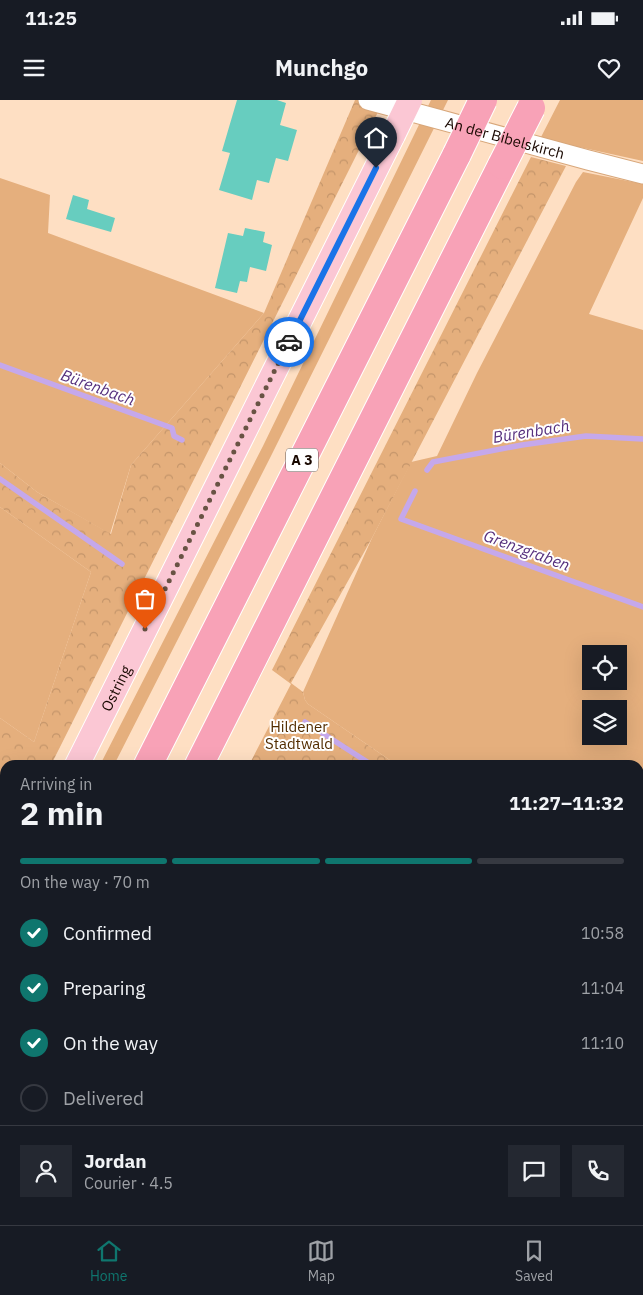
<!DOCTYPE html>
<html lang="en">
<head>
<meta charset="utf-8">
<style>
	body { margin:0; font-family:"IBM Plex Sans",sans-serif; background:#242831; color:#f1f3f6; height:100vh; display:flex; flex-direction:column; font-size:19px; white-space:nowrap }
	* { box-sizing:border-box; margin:0 }
	p { font-size:16px; color:#9ea1a6 }
	.icon { flex:none; width:28px; height:28px; fill:none; stroke:currentColor; stroke-width:2; stroke-linecap:round; stroke-linejoin:round }
	.map { position:relative; flex:1; overflow:hidden }
	.panel { position:absolute; left:0px; top:660px; width:644px; height:465px; display:flex; flex-direction:column; background:#171b24; border-radius:15px 15px 0 0; box-shadow:0 5px 20px #0002 }
	.panel>* { flex:none }
	.buttons { position:absolute; left:582px; top:545px; display:grid; gap:10px }
	.buttons a { display:grid; place-items:center; width:45px; height:45px; border-radius:0px; background:#171b24; box-shadow:0 5px 20px #0002; font-size:25px }
	.pin { position:absolute; display:grid; place-items:center; width:42px; height:42px; color:#fff; margin:-51px -21px; border-radius:50% 50% 50% 0; rotate:-45deg; box-shadow:0 0 5px #0007 }
	.pin .icon { rotate:45deg }
	.courier { position:absolute; display:grid; place-items:center; width:50px; height:50px; margin:-25px; border:4px solid #1a73e8; border-radius:50%; background:#fff; color:#222; box-shadow:0 1px 6px #0007 }
	.overview em { font-style:normal; font-weight:700 }
	.overview div { display:flex; flex-direction:column-reverse }
	.overview { display:flex; align-items:center; justify-content:space-between; height:85px; padding:0 20px }
	h1 { font-size:32px; font-weight:700; line-height:38px }
	.bar { display:grid; grid-template-columns:repeat(4,1fr); gap:8px 5px; align-content:center; height:60px; padding:0 20px }
	.bar i { height:6px; border-radius:4px; background:#363941 }
	.bar .current { background:#0f766e }
	.bar p { grid-column:span 4 }
	.line { display:flex; align-items:center; gap:12px; padding:0 20px; border-top:1px solid #363941 }
	.line div { flex:1 }
	.round { display:grid; place-items:center; flex:none; width:52px; height:52px; border-radius:0px; background:#242831 }
	ol { padding:0 20px; list-style:none }
	li { display:flex; align-items:center; gap:15px; height:55px }
	li p { margin-inline-start:auto }
	li .icon { padding:5px; border-radius:50%; background:#0f766e; color:#fff; stroke-width:4 }
	li:last-child { color:#9ea1a6 }
	li i { width:28px; height:28px; border:2px solid #363941; border-radius:50% }
	.status { display:flex; justify-content:space-between; align-items:center; height:35px; padding:0 25px; background:#171b24; direction:ltr }
	.status svg { height:14px; fill:currentColor }
	header { display:flex; justify-content:space-between; align-items:center; height:65px; padding:0 20px; background:#171b24; font-size:22px; font-weight:700 }
	.dock { display:flex; justify-content:space-around; align-items:center; height:70px; border-top:1px solid #363941; background:#171b24; font-size:14px; color:#9ea1a6 }
	.dock a { display:grid; justify-items:center; gap:2px }
	.dock .current { color:#0f766e }
	.map>svg:first-child { display:block }
	.grass { fill:#e5af7d; fill-rule:evenodd }
	.forest { fill:url(#forest-crowns) }
	.lines { fill:none; stroke-linecap:round; stroke-linejoin:round }
	.stream { stroke:#c5a8eb; stroke-width:5.5 }
	.building { fill:#67cdbf }
	.minor-casing { stroke:#d8a77a; stroke-width:21 }
	.major-casing { stroke:#fff; stroke-width:26 }
	.highway-casing { stroke:#fff; stroke-width:30 }
	.minor { stroke:#fff; stroke-width:19 }
	.major { stroke:#fbc7d4; stroke-width:24 }
	.highway { stroke:#f8a2b7; stroke-width:28 }
	.major-bridge-casing { stroke:#fff; stroke-width:26; stroke-linecap:butt }
	.highway-bridge-casing { stroke:#fff; stroke-width:30; stroke-linecap:butt }
	.major-bridge { stroke:#fbc7d4; stroke-width:24 }
	.highway-bridge { stroke:#f8a2b7; stroke-width:28 }
	.done { stroke:#695344; stroke-width:5; stroke-dasharray:0 9 }
	.route { stroke:#1a73e8; stroke-width:6 }
	.labels { text-anchor:middle; dominant-baseline:central; stroke-width:4; stroke-linejoin:round; paint-order:stroke }
	.shield { fill:#fff; stroke:#5e524c; stroke-width:1 }
	.shield-label { font-size:14px; font-weight:bold; fill:#190800 }
	.street-label { font-size:15px; fill:#190800; stroke:#fff }
	.park-label { font-size:15px; fill:#532d00; stroke:#fff }
	.water-label { font-size:16px; font-style:italic; fill:#56307d; stroke:#fff }
</style>
</head>
<body>
<div class="status"><b>11:25</b><svg viewBox="0 0 49 12"><path d="M0 12V9h3v3zM5 12V6h3v6zM10 12V3h3v9zM15 12V0h3v12zM26 1h20v11H26zM47 4h2v5h-2z"/></svg></div>
<header><svg class="icon" aria-label="menu" viewBox="0 0 24 24"><path d="M4 6h16M4 12h16M4 18h16"/></svg>Munchgo<svg class="icon" aria-label="heart" viewBox="0 0 24 24"><path d="M12 20l-8-8c-3-5 5-10 8-4 3-6 11-1 8 4z"/></svg></header>
<div class="map">
<svg width="643" height="1125" viewBox="0 0 643 1125">
	<defs>
		<pattern id="forest-crowns" width="20" height="18" patternUnits="userSpaceOnUse" patternTransform="scale(1.25)"><rect width="20" height="18" fill="#e5af7d"/><path d="M2 6a3 3 0 1 1 6 0M12 15a3 3 0 1 1 6 0" fill="none" stroke="#c4956a"/></pattern>
	</defs>
	<rect width="100%" height="100%" fill="#fedfc3"/>
	<g class="grass">
		<path d="M431,0h17l-178,358 -156,307h-14l163,-319z"/>
		<path d="M560,0h83v61l-64,-14h-16l-23,-8z"/>
		<path d="M583,72l60,12v14l-54,116 54,16v515l-4,6v-86h-242l-89,-61 -3,-4 -2,-8 69,-154 39,-76 26,-6 40,-83 99,-191zM591,554h28v27h-28zM591,609h28v27h-28z"/>
		<path d="M0,78l50,17 -2,38 216,80 -133,152 -21,69 -73,-42 -37,-29z"/>
		<path d="M0,407l91,65 -57,170 -34,-24z"/>
		<path d="M5,851v28l-5,10v-28z"/>
	</g>
	<g class="forest">
		<path d="M355,0h29l-333,665h-46v92l-5,10v-149l34,24 57,-170 -91,-65v-44l37,29 74,42 20,-69 133,-152z"/>
		<path d="M531,57l35,9 -194,372 -81,145 12,9 2,8 3,4 89,61h-148l42,-81 -19,-14z"/>
		<path d="M643,745v380h-629l2,-5h623v-369z"/>
	</g>
	<g class="lines">
		<g class="stream">
			<path d="M0,265l172,63 2,8 8,4"/>
			<path d="M427,370l6,-8 89,-17 64,-9 57,3"/>
			<path d="M0,379l122,85"/>
			<path d="M415,391l-14,28 242,88"/>
			<path d="M305,622l67,43"/>
			<path d="M639,848l4,3"/>
		</g>
	</g>
	<g class="building">
		<path d="M237,0h40l9,3 -6,22 17,5 -9,31 -12,-3 -7,25 -12,-3 -5,20 -33,-10 11,-37 -8,-2z"/>
		<path d="M73,95l16,5 -2,9 28,9 -4,14 -45,-13z"/>
		<path d="M245,128l20,4 -2,10 9,3 -6,26 -16,-4 -3,15 -7,-1 -3,12 -22,-5 13,-55 15,3z"/>
	</g>
	<g class="lines">
		<defs>
			<g id="minor">
				<path id="s1" d="M368,0l220,60 55,14"/>
			</g>
			<g id="major">
				<path id="s2" d="M77,665l316,-630"/>
				<path d="M0,818l5,-10"/>
			</g>
			<g id="highway">
				<path d="M148,665l309,-611"/>
				<path d="M199,665l303,-600"/>
				<path d="M0,958l5,-10"/>
				<path d="M0,1059l5,-10"/>
			</g>
		</defs>
		<use href="#minor" class="minor-casing"/>
		<use href="#major" class="major-casing"/>
		<use href="#highway" class="highway-casing"/>
		<use href="#minor" class="minor"/>
		<use href="#major" class="major"/>
		<use href="#highway" class="highway"/>
		<defs>
			<path id="major-bridge" d="M393,35l17,-35"/>
			<g id="highway-bridge">
				<path d="M457,54l26,-54"/>
				<path d="M502,65l29,-57"/>
			</g>
		</defs>
		<use href="#major-bridge" class="major-bridge-casing"/>
		<use href="#highway-bridge" class="highway-bridge-casing"/>
		<use href="#major-bridge" class="major-bridge"/>
		<use href="#highway-bridge" class="highway-bridge"/>
	</g>
	<g class="lines">
		<path class="done" d="M145,529l144,-287"/>
		<path class="route" d="M289,242l87,-174"/>
	</g>
	<g class="labels">
		<rect class="shield" x="286" y="348.5" width="32" height="23" rx="4"/>
		<g class="shield-label">
			<text x="302" y="360">A 3</text>
		</g>
		<g class="street-label">
			<text stroke="none"><textPath href="#s1" startOffset="142">An der Bibelskirch</textPath></text>
			<text stroke="none"><textPath href="#s2" startOffset="86">Ostring</textPath></text>
		</g>
		<g class="park-label">
			<text x="299" y="626">Hildener<tspan x="299" dy="17">Stadtwald</tspan></text>
		</g>
		<g class="water-label">
			<text transform="translate(98 287) rotate(20)">Bürenbach</text>
			<text transform="translate(531 331) rotate(-9)">Bürenbach</text>
			<text transform="translate(527 450) rotate(20)">Grenzgraben</text>
		</g>
	</g>
</svg>
<div class="buttons">
<a><svg class="icon" aria-label="locate" viewBox="0 0 24 24"><circle cx="12" cy="12" r="6"/><path d="M12 2v4M12 18v4M2 12h4M18 12h4"/></svg></a>
<a><svg class="icon" aria-label="layers" viewBox="0 0 24 24"><path d="M12 4l9 5-9 5-9-5zM3 14l9 5 9-5"/></svg></a>
</div>
<div class="pin" style="left:145px;top:529px;background:#ea580c"><svg class="icon" aria-label="bag" viewBox="0 0 24 24"><path d="M5 8h14l-1 12H6zM9 8a3 3 0 0 1 6 0"/></svg></div>
<div class="pin" style="left:376px;top:68px;background:#1f2937"><svg class="icon" aria-label="home" viewBox="0 0 24 24"><path d="M3 11l9-7 9 7M6 9v11h12V9"/></svg></div>
<div class="courier" style="left:289px;top:242px"><svg class="icon" aria-label="car" viewBox="0 0 24 24"><path d="M5 17H2v-5l4-1 3-4h7l3 4 3 1v5h-3M9 17h6M6 11h13"/><circle cx="7" cy="17" r="2"/><circle cx="17" cy="17" r="2"/></svg></div>
<section class="panel">
<div class="overview"><div><h1>2 min</h1><p>Arriving in</p></div><em>11:27–11:32</em></div>
<div class="bar"><i class="current"></i><i class="current"></i><i class="current"></i><i></i><p>On the way · 70 m</p></div>
<ol>
<li><svg class="icon" aria-label="check" viewBox="0 0 24 24"><path d="M5 12l5 5 9-10"/></svg>Confirmed<p>10:58</p></li>
<li><svg class="icon" aria-label="check" viewBox="0 0 24 24"><path d="M5 12l5 5 9-10"/></svg>Preparing<p>11:04</p></li>
<li><svg class="icon" aria-label="check" viewBox="0 0 24 24"><path d="M5 12l5 5 9-10"/></svg>On the way<p>11:10</p></li>
<li><i></i>Delivered</li>
</ol>
<div class="line" style="height:90px"><a class="round"><svg class="icon" aria-label="person" viewBox="0 0 24 24"><circle cx="12" cy="8" r="4"/><path d="M4 21q1-7 8-7t8 7"/></svg></a><div><b>Jordan</b><p>Courier · 4.5</p></div><a class="round"><svg class="icon" aria-label="chat" viewBox="0 0 24 24"><path d="M4 5h16v11H9l-5 4z"/></svg></a><a class="round"><svg class="icon" aria-label="phone" viewBox="0 0 24 24"><path d="M5 4h4l2 5-3 2q2 4 5 5l2-3 5 2v4C11 20 4 13 5 4z"/></svg></a></div>
</section>
</div>
<nav class="dock">
<a class="current"><svg class="icon" aria-label="home" viewBox="0 0 24 24"><path d="M3 11l9-7 9 7M6 9v11h12V9"/></svg>Home</a>
<a><svg class="icon" aria-label="map" viewBox="0 0 24 24"><path d="M3 6l6-2 6 2 6-2v14l-6 2-6-2-6 2zM9 4v14M15 6v14"/></svg>Map</a>
<a><svg class="icon" aria-label="saved" viewBox="0 0 24 24"><path d="M7 4h10v16l-5-4-5 4z"/></svg>Saved</a>
</nav>
</body>
</html>
